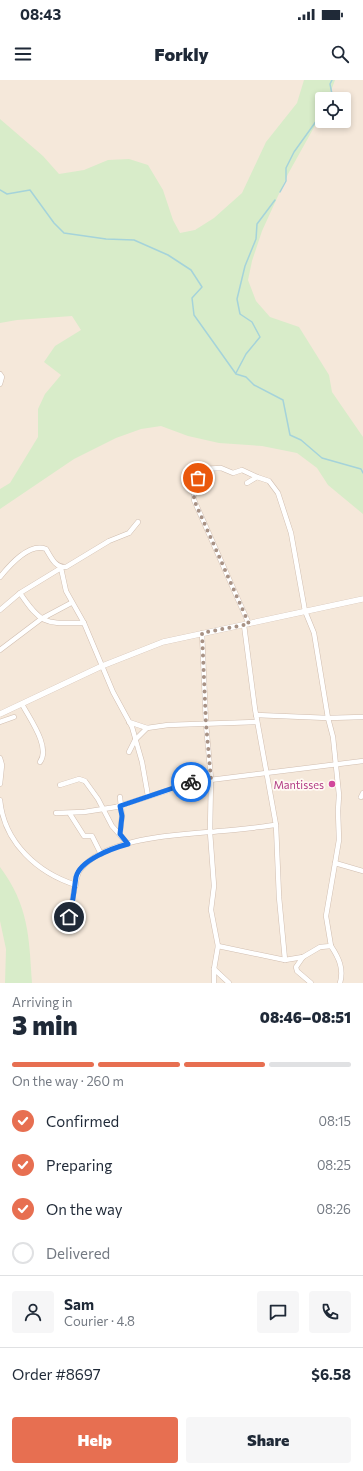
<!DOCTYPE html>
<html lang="en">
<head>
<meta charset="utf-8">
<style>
	body { margin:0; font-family:Commissioner,sans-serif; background:#f6f6f7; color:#1f2937; height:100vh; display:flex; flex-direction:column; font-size:15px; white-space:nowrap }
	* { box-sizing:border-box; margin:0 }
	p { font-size:13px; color:#747a83 }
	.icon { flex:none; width:22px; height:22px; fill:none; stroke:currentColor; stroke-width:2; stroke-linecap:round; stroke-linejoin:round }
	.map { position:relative; height:903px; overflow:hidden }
	.sheet { display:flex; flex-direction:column; background:#fff; flex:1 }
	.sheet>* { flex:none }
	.tools { position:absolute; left:315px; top:12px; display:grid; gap:8px }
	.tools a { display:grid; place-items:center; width:36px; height:36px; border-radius:4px; background:#fff; box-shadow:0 2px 6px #0003; font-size:20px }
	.pin { position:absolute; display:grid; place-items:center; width:34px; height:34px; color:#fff; margin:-17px; border:2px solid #fff; border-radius:50%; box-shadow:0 1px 4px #0007 }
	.courier { position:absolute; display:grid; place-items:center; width:40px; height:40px; margin:-20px; border:3px solid #1a73e8; border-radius:50%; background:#fff; color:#222; box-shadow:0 1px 5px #0007 }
	.head em { font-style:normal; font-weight:800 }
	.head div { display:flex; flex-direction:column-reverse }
	.head { display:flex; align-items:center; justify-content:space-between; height:68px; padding:0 12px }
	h1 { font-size:26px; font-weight:800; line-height:30px }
	.bar { display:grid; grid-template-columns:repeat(4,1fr); gap:6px 4px; align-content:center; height:48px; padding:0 12px }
	.bar i { height:5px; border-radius:3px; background:#e0e1e3 }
	.bar .active { background:#e76f51 }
	.bar p { grid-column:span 4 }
	.line { display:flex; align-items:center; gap:10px; padding:0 12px; border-top:1px solid #e0e1e3 }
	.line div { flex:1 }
	.round { display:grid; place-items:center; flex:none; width:42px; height:42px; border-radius:4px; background:#f6f6f7 }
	ol { padding:0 12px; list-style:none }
	li { display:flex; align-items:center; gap:12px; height:44px }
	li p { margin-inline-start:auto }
	li .icon { padding:4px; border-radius:50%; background:#e76f51; color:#fff; stroke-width:4 }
	li:last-child { color:#747a83 }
	li i { width:22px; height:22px; border:2px solid #e0e1e3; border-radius:50% }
	.action { display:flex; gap:8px; margin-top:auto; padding:8px 12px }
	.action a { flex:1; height:46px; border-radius:4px; background:#e76f51; color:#fff; font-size:16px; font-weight:800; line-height:46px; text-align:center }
	.action a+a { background:#f6f6f7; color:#1f2937 }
	.status { display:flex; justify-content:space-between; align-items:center; height:28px; padding:0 20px; background:#fff; direction:ltr }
	.status svg { height:11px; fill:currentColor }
	header { display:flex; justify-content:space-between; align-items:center; height:52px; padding:0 12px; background:#fff; font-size:18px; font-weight:800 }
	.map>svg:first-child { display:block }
	.residential { fill:#f5e8da; fill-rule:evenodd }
	.green { fill:#d8ecc9 }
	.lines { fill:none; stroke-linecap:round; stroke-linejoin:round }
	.stream { stroke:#a5d3da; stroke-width:1.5 }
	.minor-casing { stroke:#d1beb0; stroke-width:5.5 }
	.tertiary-casing { stroke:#d1beb0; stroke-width:6 }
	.minor { stroke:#fff; stroke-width:4.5 }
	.tertiary { stroke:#fff; stroke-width:5.5 }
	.done { stroke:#a89285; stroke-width:4; stroke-dasharray:0 7.2 }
	.route { stroke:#1a73e8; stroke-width:5 }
	.hotel-dot { fill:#d1479c; stroke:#fffaf3; stroke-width:1.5 }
	.labels { text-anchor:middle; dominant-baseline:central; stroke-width:3.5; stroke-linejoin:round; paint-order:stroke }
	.hotel-label { font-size:11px; fill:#b23c85; stroke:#fffaf3; text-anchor:end }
</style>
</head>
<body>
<div class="status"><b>08:43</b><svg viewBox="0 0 49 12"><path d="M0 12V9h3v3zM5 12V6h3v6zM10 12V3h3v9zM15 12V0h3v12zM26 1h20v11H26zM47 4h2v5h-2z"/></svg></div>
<header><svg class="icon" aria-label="menu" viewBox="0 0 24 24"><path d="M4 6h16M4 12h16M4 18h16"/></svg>Forkly<svg class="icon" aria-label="search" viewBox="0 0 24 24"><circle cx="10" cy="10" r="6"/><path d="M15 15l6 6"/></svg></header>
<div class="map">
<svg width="363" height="903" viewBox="0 0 363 903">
	<rect width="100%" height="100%" fill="#fdf6ec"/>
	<path class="residential" d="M0,0h363v903h-363zM322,19h22v22h-22z"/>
	<g class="green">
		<path d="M304,0h31l-7,19h-6v14l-34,61 -26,57 -10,30 -4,19 8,21 14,16 29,10 30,48 3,17 31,45v77l-35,-29 -11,-17 -20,-15 -35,-7 -43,-3 -31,-7 -27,-10 -20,3 -25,9 -42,21 -74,50v-20l10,-6 28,-46v-28l7,-15 16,-19 -17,-13 11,-16 26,-16 -9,-14 -55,4 -17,3v-204l43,37 16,18 25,-4 24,-10 21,-1 19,6 15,25 10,30 7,13 15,-3 19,-12 28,-25 24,-51 31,-39z"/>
		<path d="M0,787c29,39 29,70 32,116h-27l1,-34 -6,-28z"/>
	</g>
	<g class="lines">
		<g class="stream">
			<path d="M332,0l-2,4 3,15"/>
			<path d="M0,110l7,4 23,-4 24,33 10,10 42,6 28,1 34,15 23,15 11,17 -10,11 2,17 42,59 10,3 8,8 29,15 7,35 11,5 21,18 39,11 2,4"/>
			<path d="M280,112l6,-11v-13l8,-16 28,-39"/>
			<path d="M236,293l10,-19 14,-17 -8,-15 -12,-8 -3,-15 8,-33 11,-27 1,-15 18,-24"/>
		</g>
		<defs>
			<g id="minor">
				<path d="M0,294l2,3 -2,7"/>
				<path d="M0,497c9,-11 29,-35 46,-28 5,8 9,19 20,18l43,-26 20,-8 9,-11"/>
				<path d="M20,513c22,33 26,30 64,30"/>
				<path d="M0,530l20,-17 41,-25 5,23 18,32 29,69 19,35 10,35 6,34"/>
				<path d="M249,544l-55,-124v-14l8,-17 19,-1 12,5 9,-3 15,7"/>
				<path d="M244,545l11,84 21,116 3,72 6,63"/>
				<path d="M202,553l4,91 5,55 -1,53 4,54 -3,24 7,36 -4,23v14"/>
				<path d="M0,570l41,-31 30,-16"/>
				<path d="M22,624c7,14 29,43 18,58"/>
				<path d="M256,635l72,3 35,-1"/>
				<path d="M0,642l14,-5"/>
				<path d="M129,642l18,6"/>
				<path d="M129,672l6,-12 12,-12 21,-3 89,-3"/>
				<path d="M0,678l2,7 -2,19"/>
				<path d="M60,705l19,-6 6,2 13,18 14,27 16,18"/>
				<path d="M120,717l2,19 -2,18"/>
				<path d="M361,717l2,-4"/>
				<path d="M0,720c4,43 38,73 76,85"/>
				<path d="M56,733l28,-1 32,-5 78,-25 169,-21"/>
				<path d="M70,734l14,22h8l9,18"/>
				<path d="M335,783l28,8"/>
				<path d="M69,837c3,-11 6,-40 11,-47 26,-34 102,-35 141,-39 18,-1 37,-4 55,-6"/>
				<path d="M218,866l67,14 18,-3 17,-10 11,-1 -5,-30 13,-76 -1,-29 1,-16 -6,-58 -5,-19 -14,-85 -9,-22 -14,-78 -13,-40 -9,-12 -12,-4 -10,6"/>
				<path d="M331,866c8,12 13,23 9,37"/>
				<path d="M303,877l-7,10 1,4 14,12"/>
				<path d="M214,889l15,14"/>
			</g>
			<path id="tertiary" d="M0,634l102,-48 61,-24 200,-43"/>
		</defs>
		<use href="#minor" class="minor-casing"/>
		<use href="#tertiary" class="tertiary-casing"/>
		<use href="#minor" class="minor"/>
		<use href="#tertiary" class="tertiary"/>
	</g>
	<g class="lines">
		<path class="done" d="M191,702l20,-3 -5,-55 -4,-91 47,-9 -55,-124v-14l4,-8"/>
		<path class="route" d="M69,837c4,-13 5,-27 7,-40 4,-17 37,-29 52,-33l-8,-10 2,-18 -2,-10 71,-24"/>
	</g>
	<circle class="hotel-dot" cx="332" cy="704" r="4"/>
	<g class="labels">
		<g class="hotel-label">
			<text x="324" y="704">Mantisses</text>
		</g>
	</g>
</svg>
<div class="tools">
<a><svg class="icon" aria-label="locate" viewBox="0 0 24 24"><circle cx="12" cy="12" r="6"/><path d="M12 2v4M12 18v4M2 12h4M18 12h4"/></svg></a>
</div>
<div class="pin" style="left:198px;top:398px;background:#ea580c"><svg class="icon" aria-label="bag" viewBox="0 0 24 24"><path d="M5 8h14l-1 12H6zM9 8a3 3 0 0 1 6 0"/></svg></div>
<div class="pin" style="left:69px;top:837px;background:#1f2937"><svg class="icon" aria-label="home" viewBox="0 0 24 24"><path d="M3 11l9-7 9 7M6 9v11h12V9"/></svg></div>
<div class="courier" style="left:191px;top:702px"><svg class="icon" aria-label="bike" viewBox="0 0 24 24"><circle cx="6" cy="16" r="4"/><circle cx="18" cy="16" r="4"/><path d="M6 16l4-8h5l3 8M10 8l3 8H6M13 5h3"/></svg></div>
</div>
<section class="sheet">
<div class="head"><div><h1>3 min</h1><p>Arriving in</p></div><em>08:46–08:51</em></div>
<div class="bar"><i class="active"></i><i class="active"></i><i class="active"></i><i></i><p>On the way · 260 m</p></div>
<ol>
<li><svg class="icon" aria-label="check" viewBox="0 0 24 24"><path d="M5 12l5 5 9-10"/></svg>Confirmed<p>08:15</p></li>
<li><svg class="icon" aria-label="check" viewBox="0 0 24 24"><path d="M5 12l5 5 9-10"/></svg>Preparing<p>08:25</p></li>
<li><svg class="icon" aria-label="check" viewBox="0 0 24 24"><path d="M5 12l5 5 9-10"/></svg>On the way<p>08:26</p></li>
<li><i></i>Delivered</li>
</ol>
<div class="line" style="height:72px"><a class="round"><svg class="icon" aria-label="person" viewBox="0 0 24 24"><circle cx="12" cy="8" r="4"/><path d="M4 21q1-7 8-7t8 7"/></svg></a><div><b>Sam</b><p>Courier · 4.8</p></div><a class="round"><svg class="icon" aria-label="chat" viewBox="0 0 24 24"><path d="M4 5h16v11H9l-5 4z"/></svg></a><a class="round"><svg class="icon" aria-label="phone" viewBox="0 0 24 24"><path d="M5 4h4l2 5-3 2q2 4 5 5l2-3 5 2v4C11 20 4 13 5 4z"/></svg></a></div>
<div class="line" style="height:52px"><div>Order #8697</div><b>$6.58</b></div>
<div class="action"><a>Help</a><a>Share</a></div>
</section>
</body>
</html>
